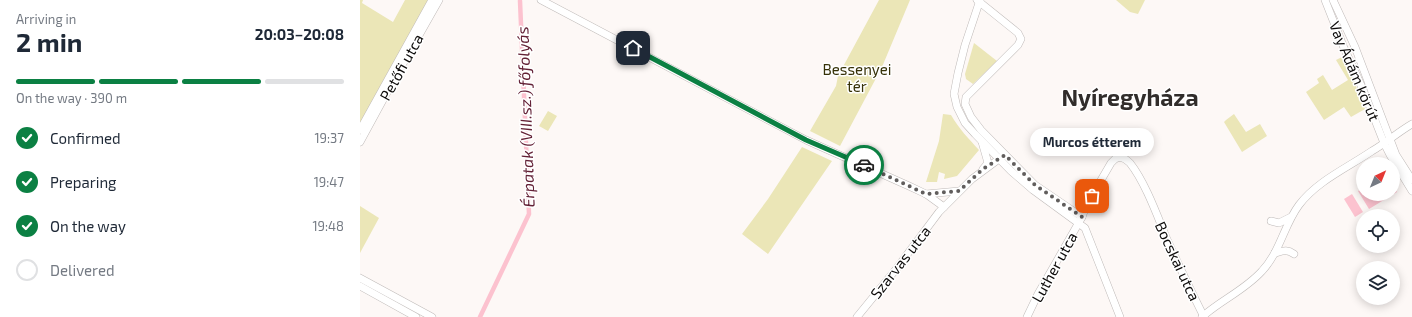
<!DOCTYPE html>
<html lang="en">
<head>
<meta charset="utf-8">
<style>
	body { margin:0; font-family:"Exo 2",sans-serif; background:#f2f2f3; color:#1f2937; height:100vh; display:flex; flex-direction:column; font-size:15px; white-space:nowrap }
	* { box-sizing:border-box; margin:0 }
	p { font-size:13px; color:#747a83 }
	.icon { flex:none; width:22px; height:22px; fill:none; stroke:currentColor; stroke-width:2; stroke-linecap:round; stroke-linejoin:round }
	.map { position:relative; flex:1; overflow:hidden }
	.panel { display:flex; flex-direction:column; background:#fff; width:360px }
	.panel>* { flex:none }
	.needle { width:26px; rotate:43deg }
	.tools { position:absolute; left:996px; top:157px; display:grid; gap:8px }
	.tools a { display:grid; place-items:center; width:44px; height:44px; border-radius:50%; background:#fff; box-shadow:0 2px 10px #0003; font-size:20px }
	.pin { position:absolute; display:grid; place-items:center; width:34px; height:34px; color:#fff; margin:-17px; border-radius:8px; box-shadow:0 2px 6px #0006 }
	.courier { position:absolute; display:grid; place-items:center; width:40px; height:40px; margin:-20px; border:3px solid #0b8043; border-radius:50%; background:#fff; color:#222; box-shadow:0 1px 5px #0007 }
	.bubble { position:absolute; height:28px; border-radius:14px; background:#fff; box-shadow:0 2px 10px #0003; font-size:13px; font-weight:700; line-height:28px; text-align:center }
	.summary em { font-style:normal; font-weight:700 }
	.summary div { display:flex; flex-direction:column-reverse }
	.summary { display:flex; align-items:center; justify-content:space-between; height:68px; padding:0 16px }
	h1 { font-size:26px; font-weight:700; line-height:30px }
	.bar { display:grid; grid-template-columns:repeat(4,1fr); gap:6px 4px; align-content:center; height:48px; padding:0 16px }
	.bar i { height:5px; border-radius:3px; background:#e0e1e3 }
	.bar .selected { background:#0b8043 }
	.bar p { grid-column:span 4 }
	ol { padding:0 16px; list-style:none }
	li { display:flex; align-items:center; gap:12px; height:44px }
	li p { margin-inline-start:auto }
	li .icon { padding:4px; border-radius:50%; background:#0b8043; color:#fff; stroke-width:4 }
	li:last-child { color:#747a83 }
	li i { width:22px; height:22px; border:2px solid #e0e1e3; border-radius:50% }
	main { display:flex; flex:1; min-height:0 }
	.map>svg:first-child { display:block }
	.green { fill:#ebe6b7 }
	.water { fill:#fcc2cf }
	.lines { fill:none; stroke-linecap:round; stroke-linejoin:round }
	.canal { stroke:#fcc2cf; stroke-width:4.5 }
	.secondary-casing { stroke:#bfbab8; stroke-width:8 }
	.secondary { stroke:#fff; stroke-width:7 }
	.done { stroke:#615e5d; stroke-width:4; stroke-dasharray:0 7.2 }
	.route { stroke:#0b8043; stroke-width:5 }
	.labels { text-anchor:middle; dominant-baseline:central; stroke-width:3; stroke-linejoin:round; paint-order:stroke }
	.street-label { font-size:15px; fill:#0d0b0a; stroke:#fff }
	.park-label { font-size:15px; fill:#363107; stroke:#fff }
	.water-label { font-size:16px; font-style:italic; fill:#632136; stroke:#fff }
	.town-label { font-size:23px; font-weight:bold; fill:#312d2b; stroke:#fff }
</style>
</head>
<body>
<main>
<section class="panel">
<div class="summary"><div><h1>2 min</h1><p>Arriving in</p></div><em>20:03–20:08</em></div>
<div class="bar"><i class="selected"></i><i class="selected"></i><i class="selected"></i><i></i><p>On the way · 390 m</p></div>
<ol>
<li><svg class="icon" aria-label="check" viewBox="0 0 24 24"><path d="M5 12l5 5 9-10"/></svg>Confirmed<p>19:37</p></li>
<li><svg class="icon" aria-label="check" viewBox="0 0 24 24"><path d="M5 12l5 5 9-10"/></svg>Preparing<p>19:47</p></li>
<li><svg class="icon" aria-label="check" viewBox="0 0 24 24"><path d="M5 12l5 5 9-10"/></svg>On the way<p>19:48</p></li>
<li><i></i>Delivered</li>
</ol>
</section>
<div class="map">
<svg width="1052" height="317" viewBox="0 0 1052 317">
	<rect width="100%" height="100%" fill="#fdf8f6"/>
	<g class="green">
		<path d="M0,0h3l-1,3 31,19 12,-22h24l-69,123z"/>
		<path d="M519,0h31l-28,67 -42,79 -30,-15 26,-45 2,-10z"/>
		<path d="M756,0h29l-7,14 -8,-2z"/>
		<path d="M614,43l23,18 -24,23 -7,-5 -1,-5z"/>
		<path d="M984,56l21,53 -14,8 -7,-10 -20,13 -18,-28 13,-9 -2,-4 6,-4 9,15 16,-10 -12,-20z"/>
		<path d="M188,111l9,5 -9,15 -9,-5z"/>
		<path d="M583,114l8,1c8,14 18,24 28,35l-22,26 -13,3 1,-5 -6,-2 -2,10h-11l13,-41z"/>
		<path d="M874,114l12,18 14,-8 7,12 -25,16 -18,-30 2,-2z"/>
		<path d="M442,147l30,14 -64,93 -26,-20 26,-35z"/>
		<path d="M0,206l19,12 -19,35z"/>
	</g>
	<g class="water">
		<path d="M1033,185l4,7 -28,17 -11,-18 5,-3v6h30z"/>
		<path d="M992,194l11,18 -8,5 -11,-18z"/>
	</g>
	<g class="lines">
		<path class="canal" d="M120,317l49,-103 -9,-213"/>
		<defs>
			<g id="secondary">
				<path d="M181,0l265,140 103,46 17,8 18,13"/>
				<path d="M617,0l41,33 3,6 -3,6 -52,52 -1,7 6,13 10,13 54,55 47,32"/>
				<path d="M620,0l-15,45 -7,28 -4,21 3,13 8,16 10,11 36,37 22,19 52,38 35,89"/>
				<path d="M965,0l19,48 20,44 20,51 6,12 22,36"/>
				<path d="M973,0l22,47 41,108 16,25"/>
				<path d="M0,130l72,-130"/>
				<path d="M0,142l37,-68 42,-74"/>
				<path d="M622,142l6,21 -5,6"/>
				<path d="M566,194l33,-3"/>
				<path d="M911,221l8,2 12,-6"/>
				<path d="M915,253c8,-2 12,-4 19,1"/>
				<path d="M0,278l72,39"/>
				<path d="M0,286l56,31"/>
				<path d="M497,317l40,-49 42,-56 33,-33 31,-23"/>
				<path d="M667,317l11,-23 44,-77 4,-11 25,-43 4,-4 5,-2c5,1 7,3 10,6 15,19 27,52 36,74 12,27 25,54 38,80"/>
				<path d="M842,317c19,-17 43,-27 60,-46 18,-19 22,-46 37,-66 18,-24 48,-37 73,-54 14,-8 26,-19 40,-27"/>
			</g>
		</defs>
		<use href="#secondary" class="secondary-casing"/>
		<use href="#secondary" class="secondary"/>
	</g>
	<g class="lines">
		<path class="done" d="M504,165l62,29 33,-3 24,-22 22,-14 30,30 47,32 4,-11 6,-10"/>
		<path class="route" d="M273,48l173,92 58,25"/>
	</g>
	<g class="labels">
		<g class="street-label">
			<text transform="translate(41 67) rotate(-61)">Petőfi utca</text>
			<text transform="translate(995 71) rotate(67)">Vay Ádám körút</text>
			<text transform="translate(818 261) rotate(65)">Bocskai utca</text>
			<text transform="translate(540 262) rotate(-52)">Szarvas utca</text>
			<text transform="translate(694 267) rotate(-61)">Luther utca</text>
		</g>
		<g class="park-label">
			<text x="497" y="69">Bessenyei<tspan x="497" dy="17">tér</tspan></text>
		</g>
		<g class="water-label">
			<text transform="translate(165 117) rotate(-92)">Érpatak (VIII.sz.) főfolyás</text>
		</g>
		<g class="town-label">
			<text x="770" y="97">Nyíregyháza</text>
		</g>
	</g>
</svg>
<div class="tools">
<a><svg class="needle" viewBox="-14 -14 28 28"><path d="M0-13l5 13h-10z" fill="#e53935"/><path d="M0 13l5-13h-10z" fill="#747a83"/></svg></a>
<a><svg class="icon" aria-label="locate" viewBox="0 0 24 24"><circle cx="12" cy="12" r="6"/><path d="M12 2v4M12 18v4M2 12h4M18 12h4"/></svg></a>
<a><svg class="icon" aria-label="layers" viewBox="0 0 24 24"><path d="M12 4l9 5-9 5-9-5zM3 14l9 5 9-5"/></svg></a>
</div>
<div class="pin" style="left:732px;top:196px;background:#ea580c"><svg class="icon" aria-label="bag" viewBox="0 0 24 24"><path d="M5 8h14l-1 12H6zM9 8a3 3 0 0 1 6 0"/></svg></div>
<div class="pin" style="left:273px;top:48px;background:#1f2937"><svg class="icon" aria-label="home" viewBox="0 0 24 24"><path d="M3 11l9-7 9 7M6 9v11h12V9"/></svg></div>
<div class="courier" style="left:504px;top:165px"><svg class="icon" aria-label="car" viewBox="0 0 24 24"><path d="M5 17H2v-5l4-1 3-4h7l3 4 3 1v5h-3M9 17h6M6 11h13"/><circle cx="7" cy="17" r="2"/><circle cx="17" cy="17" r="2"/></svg></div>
<div class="bubble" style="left:670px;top:128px;width:124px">Murcos étterem</div>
</div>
</main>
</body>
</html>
